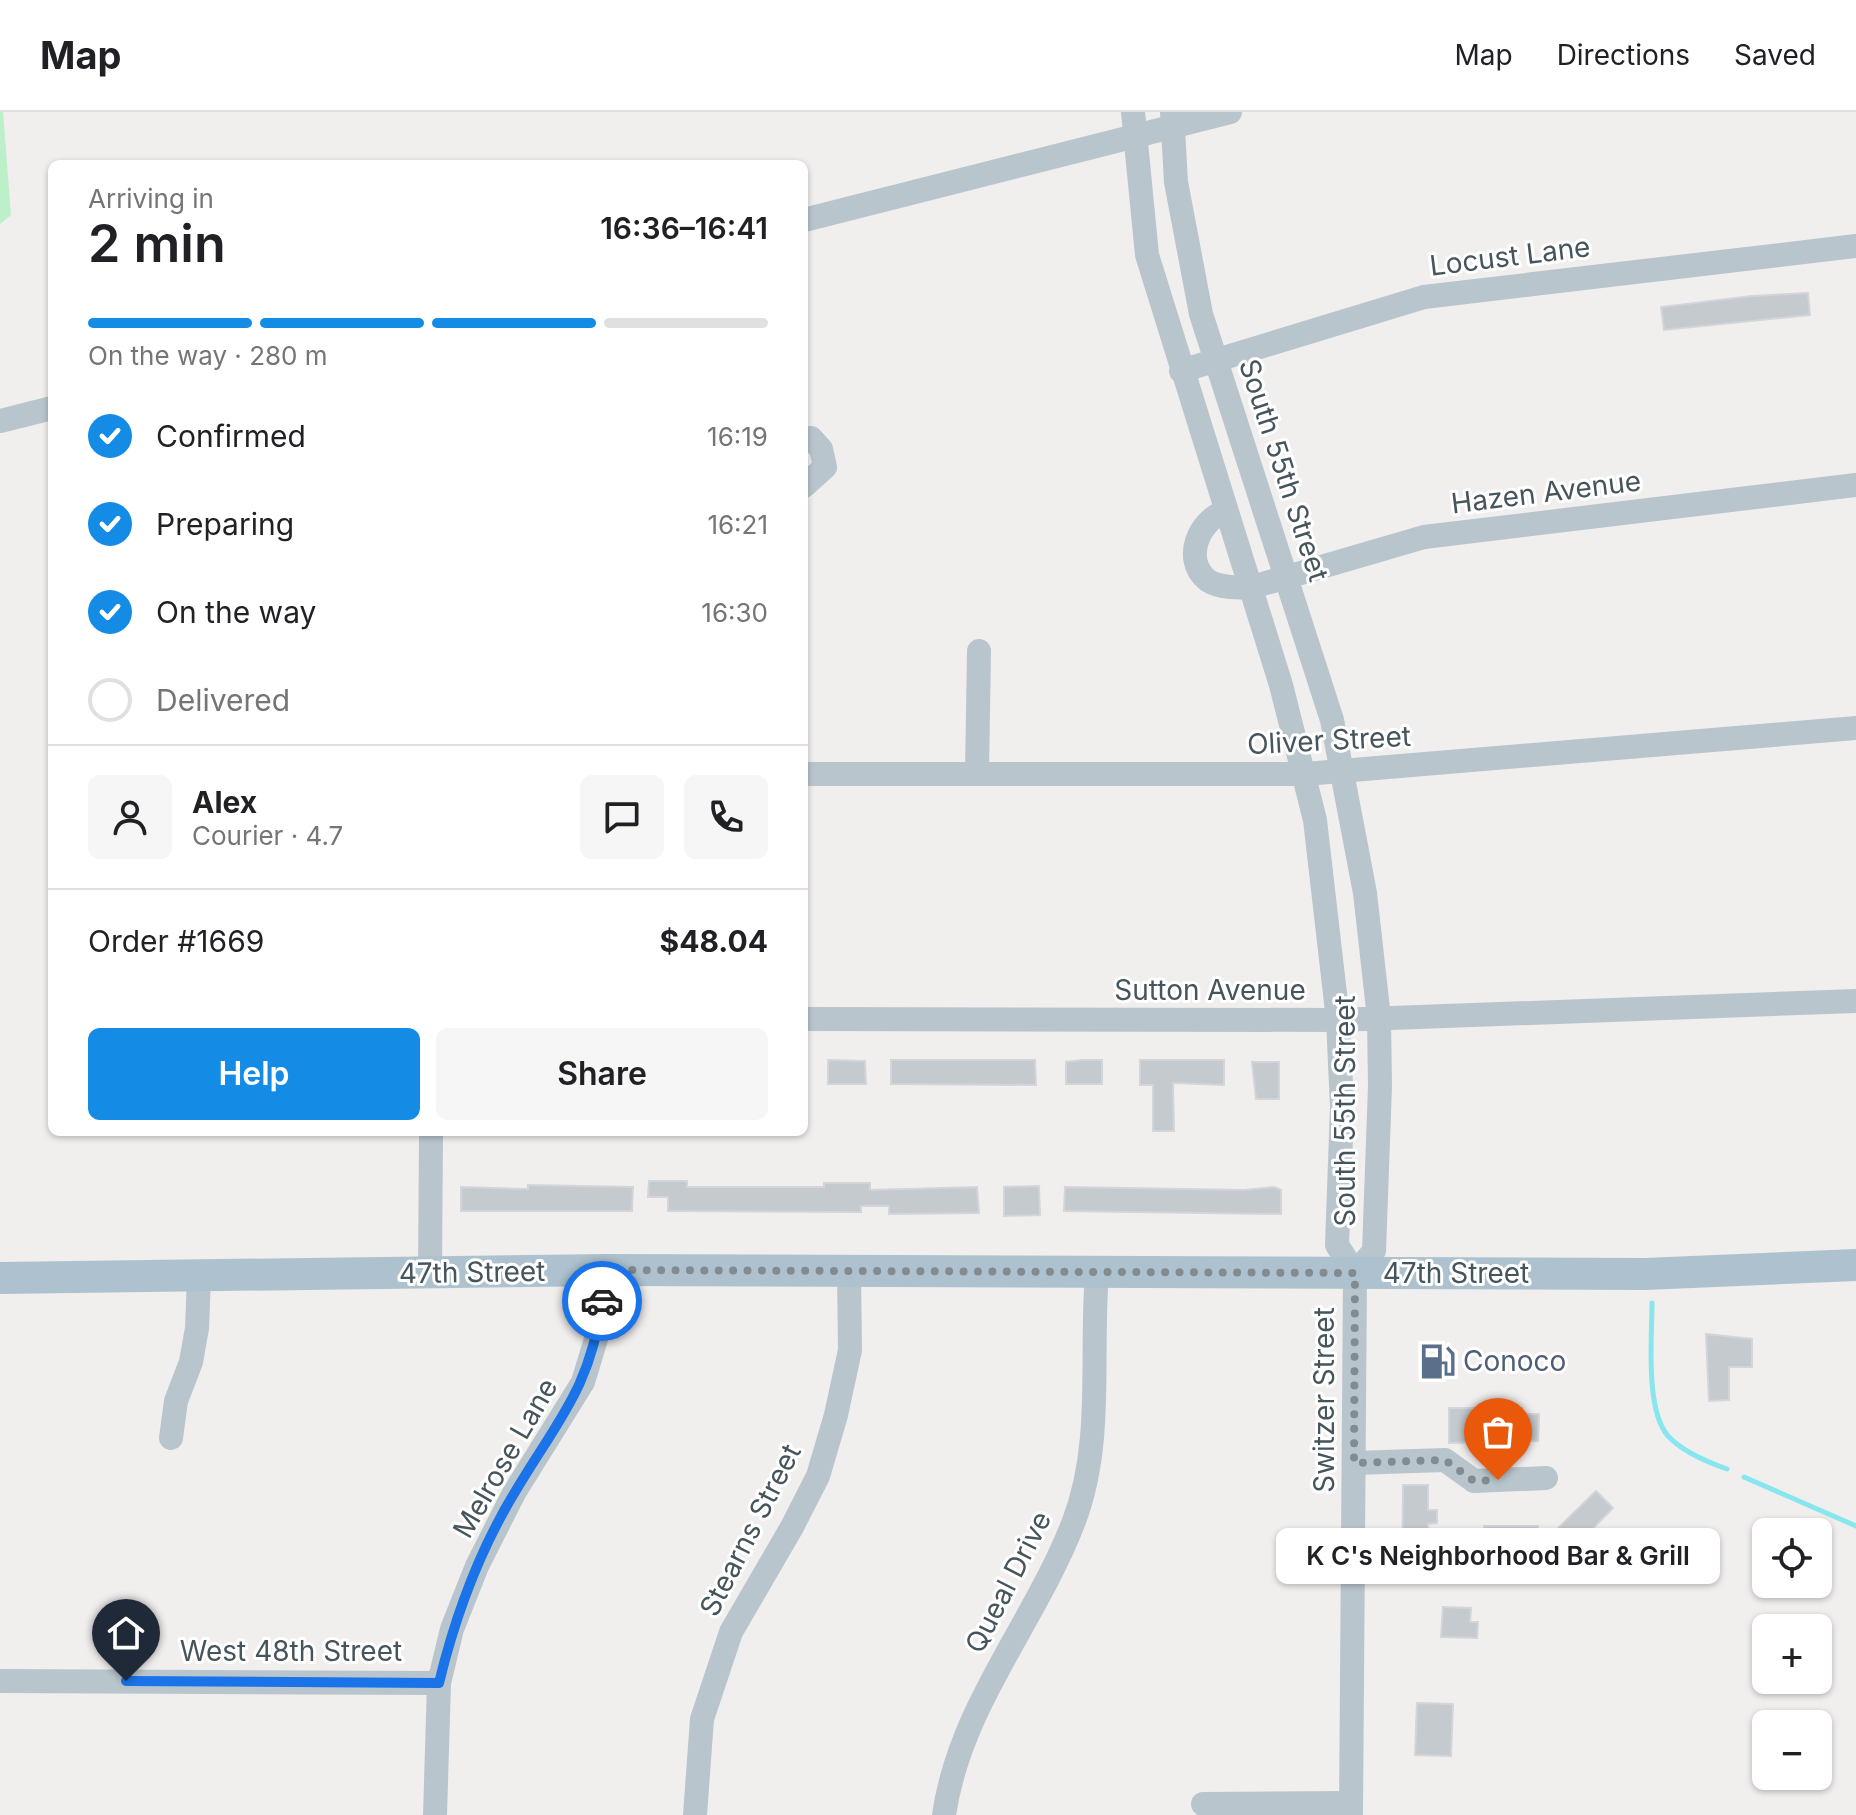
<!DOCTYPE html>
<html lang="en">
<head>
<meta charset="utf-8">
<style>
	body { margin:0; font-family:Inter,sans-serif; background:#f6f6f6; color:#202124; height:100vh; display:flex; flex-direction:column; font-size:30px; white-space:nowrap }
	* { box-sizing:border-box; margin:0 }
	p { font-size:26px; color:#757577 }
	.icon { flex:none; width:44px; height:44px; fill:none; stroke:currentColor; stroke-width:2; stroke-linecap:round; stroke-linejoin:round }
	.map { position:relative; flex:1; overflow:hidden }
	.panel { position:absolute; left:48px; top:48px; width:760px; height:976px; display:flex; flex-direction:column; background:#fff; border-radius:12px; box-shadow:0 2px 6px #0004 }
	.panel>* { flex:none }
	.buttons { position:absolute; left:1752px; top:1406px; display:grid; gap:16px }
	.buttons a { display:grid; place-items:center; width:80px; height:80px; border-radius:12px; background:#fff; box-shadow:0 2px 6px #0004; font-size:40px }
	.pin { position:absolute; display:grid; place-items:center; width:68px; height:68px; color:#fff; margin:-82px -34px; border-radius:50% 50% 50% 0; rotate:-45deg; box-shadow:0 0 8px #0007 }
	.pin .icon { rotate:45deg }
	.courier { position:absolute; display:grid; place-items:center; width:80px; height:80px; margin:-40px; border:6px solid #1a73e8; border-radius:50%; background:#fff; color:#222; box-shadow:0 2px 10px #0007 }
	.bubble { position:absolute; height:56px; border-radius:12px; background:#fff; box-shadow:0 2px 6px #0004; font-size:26px; font-weight:600; line-height:56px; text-align:center }
	.summary em { font-style:normal; font-weight:600 }
	.summary div { display:flex; flex-direction:column-reverse }
	.summary { display:flex; align-items:center; justify-content:space-between; height:136px; padding:0 40px }
	h1 { font-size:52px; font-weight:600; line-height:60px }
	.bar { display:grid; grid-template-columns:repeat(4,1fr); gap:12px 8px; align-content:center; height:96px; padding:0 40px }
	.bar i { height:10px; border-radius:6px; background:#e0e0e0 }
	.bar .active { background:#148be5 }
	.bar p { grid-column:span 4 }
	.line { display:flex; align-items:center; gap:20px; padding:0 40px; border-top:2px solid #e0e0e0 }
	.line div { flex:1 }
	.round { display:grid; place-items:center; flex:none; width:84px; height:84px; border-radius:12px; background:#f6f6f6 }
	ol { padding:0 40px; list-style:none }
	li { display:flex; align-items:center; gap:24px; height:88px }
	li p { margin-inline-start:auto }
	li .icon { padding:8px; border-radius:50%; background:#148be5; color:#fff; stroke-width:4 }
	li:last-child { color:#757577 }
	li i { width:44px; height:44px; border:4px solid #e0e0e0; border-radius:50% }
	.cta { display:flex; gap:16px; margin-top:auto; padding:16px 40px }
	.cta a { flex:1; height:92px; border-radius:12px; background:#148be5; color:#fff; font-size:32px; font-weight:600; line-height:92px; text-align:center }
	.cta a+a { background:#f6f6f6; color:#202124 }
	header { display:flex; align-items:center; gap:48px; box-sizing:border-box; height:112px; padding:0 40px; background:#fff; border-bottom:2px solid #e0e0e0 }
	header strong { font-size:38px }
	nav { display:flex; gap:44px; margin-inline-start:auto; font-size:28px }
	.map>svg:first-child { display:block }
	.green { fill:#bbf0c9 }
	.lines { fill:none; stroke-linecap:round; stroke-linejoin:round }
	.stream { stroke:#87e6ee; stroke-width:5 }
	.building { fill:#c5cace; stroke:#d2d5da; stroke-width:2 }
	.minor { stroke:#b9c5cc; stroke-width:24 }
	.major { stroke:#adc2ce; stroke-width:32 }
	.done { stroke:#828b8f; stroke-width:8; stroke-dasharray:0 14.4 }
	.route { stroke:#1a73e8; stroke-width:10 }
	.labels { text-anchor:middle; dominant-baseline:central; stroke-width:6; stroke-linejoin:round; paint-order:stroke }
	.street-label { font-size:28px; fill:#46555c; stroke:#fff }
	.service-label { font-size:28px; fill:#4e5e75; stroke:#fff; text-anchor:start }
</style>
</head>
<body>
<header>
<strong>Map</strong>
<nav><a>Map</a><a>Directions</a><a>Saved</a></nav>
</header>
<div class="map">
<svg width="1856" height="1703" viewBox="0 0 1856 1703">
	<rect width="100%" height="100%" fill="#f1eeee"/>
	<path class="green" d="M0,0h3l8,103 -11,9z"/>
	<g class="lines">
		<g class="stream">
			<path d="M1652,1191c0,33 -7,107 16,133 14,15 39,26 59,33"/>
			<path d="M1744,1365l112,49"/>
		</g>
	</g>
	<g class="building">
		<path d="M1808,181l2,22 -146,15 -3,-23 91,-11z"/>
		<path d="M828,948l37,1 1,23h-38z"/>
		<path d="M891,948h144l1,25 -145,-1z"/>
		<path d="M1082,948h20v24h-36v-22z"/>
		<path d="M1140,948h84v25l-51,-2 1,48h-21v-46h-13z"/>
		<path d="M1252,950h27v37h-23z"/>
		<path d="M649,1069h38v6h137v-4h46v7l107,-3 2,26 -90,1v-8h-28v6l-193,-1v-14h-20z"/>
		<path d="M528,1073l105,2 -1,24h-171v-24l67,2z"/>
		<path d="M1039,1074l1,29 -36,1v-29z"/>
		<path d="M1065,1075l179,3 30,-3 7,3v24l-217,-3z"/>
		<path d="M1706,1222l46,5v28h-23v33l-20,1z"/>
		<path d="M1449,1296h73v6h17l-1,27 -89,2z"/>
		<path d="M1403,1373h25v25h9v13l-9,1v53h-26z"/>
		<path d="M1596,1379l17,17 -37,38 -18,-18z"/>
		<path d="M1484,1414h54v26h-53z"/>
		<path d="M1443,1495l28,1 -1,14h8l-1,16 -36,-1z"/>
		<path d="M1417,1591l36,1 -2,52 -36,-1z"/>
	</g>
	<g class="lines">
		<g class="minor">
			<path d="M1133,0l14,143 134,430 34,135 23,200 4,87 -5,138 18,28"/>
			<path d="M1172,0l4,70 25,132 131,406 33,173 14,125 1,68 -6,165 -19,22"/>
			<path d="M804,108l426,-108"/>
			<path d="M1181,259l243,-74 432,-51"/>
			<path d="M0,309l52,-13"/>
			<path d="M804,326h7l10,11 4,18 -21,19"/>
			<path d="M1224,400c-25,9 -41,46 -18,67 10,9 30,8 43,9l175,-51 432,-52"/>
			<path d="M977,661l2,-122"/>
			<path d="M804,662h501l551,-46"/>
			<path d="M804,907l534,1 518,-19"/>
			<path d="M430,1160l1,-140"/>
			<path d="M171,1326l5,-37 15,-39 6,-34 2,-51"/>
			<path d="M1354,1351l91,-3 29,21 72,-3"/>
			<path d="M0,1569l439,2"/>
			<path d="M1203,1692l148,-1"/>
			<path d="M435,1703l4,-132 13,-54 25,-63 37,-73 69,-111 16,-53 7,-59"/>
			<path d="M695,1703l7,-96 29,-87 61,-105 26,-51 18,-61 14,-65 -1,-79"/>
			<path d="M944,1703c16,-110 91,-192 130,-294 30,-79 16,-165 23,-247"/>
			<path d="M1351,1703l4,-542"/>
		</g>
		<path class="major" d="M0,1166l606,-8 1039,4 211,-9"/>
	</g>
	<g class="lines">
		<path class="done" d="M602,1189l4,-31 749,3 -1,190 91,-3 29,21 24,-1"/>
		<path class="route" d="M126,1569l313,2c16,-66 40,-132 76,-191 42,-71 76,-104 87,-191"/>
	</g>
	<defs>
		<symbol id="fuel-bare" viewBox="-9 -9 18 18"><path d="M-5.5-6h7V0h2V4h1.3V-2.5L3-4.5l.8-.8L6-3V5H2.5V1h-1V6h-7ZM-4.2-4.7v3.2H.2V-4.7Z" fill="#5c6f8a" stroke="#fff" stroke-width="2.5" paint-order="stroke"/></symbol>
	</defs>
	<g fill-rule="evenodd">
		<use href="#fuel-bare" x="1412" y="1224" width="51" height="51"/>
	</g>
	<g class="labels">
		<g class="street-label">
			<text transform="translate(1510 144) rotate(-7)">Locust Lane</text>
			<text transform="translate(1284 358) rotate(72)">South 55th Street</text>
			<text transform="translate(1546 380) rotate(-7)">Hazen Avenue</text>
			<text transform="translate(1329 628) rotate(-3)">Oliver Street</text>
			<text x="1210" y="878">Sutton Avenue</text>
			<text transform="translate(1345 999) rotate(-90)">South 55th Street</text>
			<text transform="translate(472 1160) rotate(-1)">47th Street</text>
			<text x="1456" y="1161">47th Street</text>
			<text transform="translate(1324 1288) rotate(-90)">Switzer Street</text>
			<text transform="translate(505 1346) rotate(-60)">Melrose Lane</text>
			<text transform="translate(750 1418) rotate(-63)">Stearns Street</text>
			<text transform="translate(1008 1470) rotate(-63)">Queal Drive</text>
			<text x="291" y="1539">West 48th Street</text>
		</g>
		<g class="service-label">
			<text x="1463" y="1249">Conoco</text>
		</g>
	</g>
</svg>
<div class="buttons">
<a><svg class="icon" aria-label="locate" viewBox="0 0 24 24"><circle cx="12" cy="12" r="6"/><path d="M12 2v4M12 18v4M2 12h4M18 12h4"/></svg></a>
<a>+</a>
<a>−</a>
</div>
<div class="pin" style="left:1498px;top:1368px;background:#ea580c"><svg class="icon" aria-label="bag" viewBox="0 0 24 24"><path d="M5 8h14l-1 12H6zM9 8a3 3 0 0 1 6 0"/></svg></div>
<div class="pin" style="left:126px;top:1569px;background:#1f2937"><svg class="icon" aria-label="home" viewBox="0 0 24 24"><path d="M3 11l9-7 9 7M6 9v11h12V9"/></svg></div>
<div class="courier" style="left:602px;top:1189px"><svg class="icon" aria-label="car" viewBox="0 0 24 24"><path d="M5 17H2v-5l4-1 3-4h7l3 4 3 1v5h-3M9 17h6M6 11h13"/><circle cx="7" cy="17" r="2"/><circle cx="17" cy="17" r="2"/></svg></div>
<div class="bubble" style="left:1276px;top:1416px;width:444px">K C's Neighborhood Bar &amp; Grill</div>
<section class="panel">
<div class="summary"><div><h1>2 min</h1><p>Arriving in</p></div><em>16:36–16:41</em></div>
<div class="bar"><i class="active"></i><i class="active"></i><i class="active"></i><i></i><p>On the way · 280 m</p></div>
<ol>
<li><svg class="icon" aria-label="check" viewBox="0 0 24 24"><path d="M5 12l5 5 9-10"/></svg>Confirmed<p>16:19</p></li>
<li><svg class="icon" aria-label="check" viewBox="0 0 24 24"><path d="M5 12l5 5 9-10"/></svg>Preparing<p>16:21</p></li>
<li><svg class="icon" aria-label="check" viewBox="0 0 24 24"><path d="M5 12l5 5 9-10"/></svg>On the way<p>16:30</p></li>
<li><i></i>Delivered</li>
</ol>
<div class="line" style="height:144px"><a class="round"><svg class="icon" aria-label="person" viewBox="0 0 24 24"><circle cx="12" cy="8" r="4"/><path d="M4 21q1-7 8-7t8 7"/></svg></a><div><b>Alex</b><p>Courier · 4.7</p></div><a class="round"><svg class="icon" aria-label="chat" viewBox="0 0 24 24"><path d="M4 5h16v11H9l-5 4z"/></svg></a><a class="round"><svg class="icon" aria-label="phone" viewBox="0 0 24 24"><path d="M5 4h4l2 5-3 2q2 4 5 5l2-3 5 2v4C11 20 4 13 5 4z"/></svg></a></div>
<div class="line" style="height:104px"><div>Order #1669</div><b>$48.04</b></div>
<div class="cta"><a>Help</a><a>Share</a></div>
</section>
</div>
</body>
</html>
